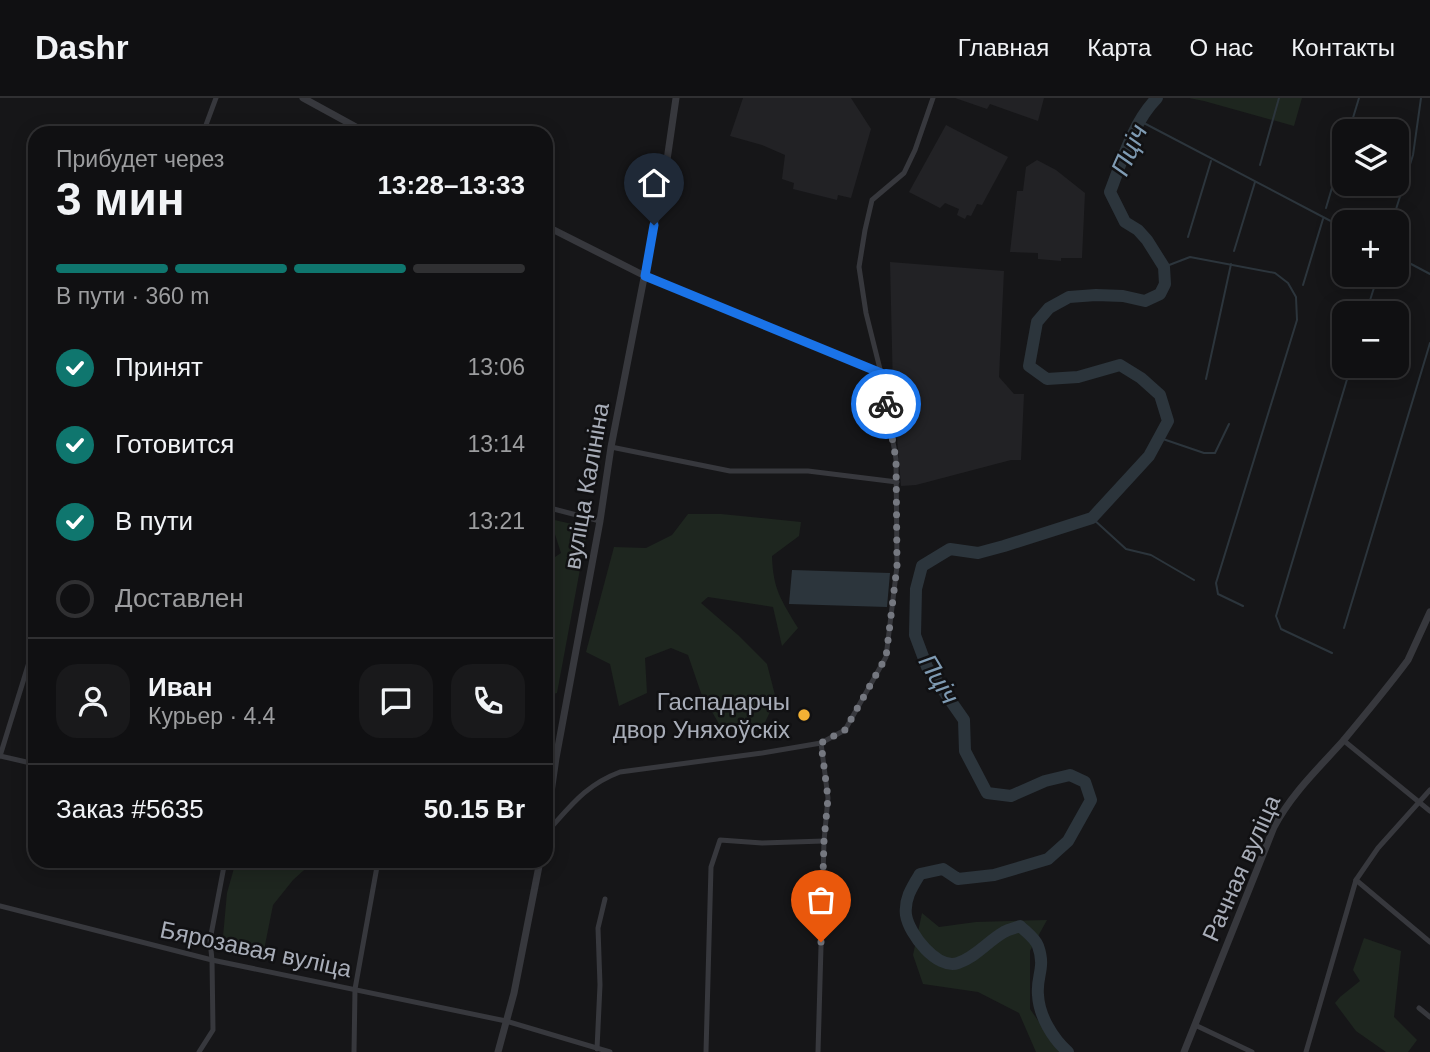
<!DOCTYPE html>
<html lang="ru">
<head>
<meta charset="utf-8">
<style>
	body { margin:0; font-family:Arial,sans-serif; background:#19191b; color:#f1f3f6; height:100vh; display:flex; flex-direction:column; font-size:26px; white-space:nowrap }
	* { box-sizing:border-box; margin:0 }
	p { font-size:23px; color:#9c9d9f }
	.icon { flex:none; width:38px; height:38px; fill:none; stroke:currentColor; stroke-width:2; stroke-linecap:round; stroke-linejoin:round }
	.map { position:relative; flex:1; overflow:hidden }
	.sheet { position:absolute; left:28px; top:28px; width:525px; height:742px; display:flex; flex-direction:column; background:#101012; border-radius:21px; box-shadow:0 4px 18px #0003,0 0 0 2px #303032 }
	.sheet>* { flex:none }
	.controls { position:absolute; left:1332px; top:21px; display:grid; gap:14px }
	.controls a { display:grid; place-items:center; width:77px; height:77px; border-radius:14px; background:#101012; box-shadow:0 4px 18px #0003,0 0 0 2px #303032; font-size:35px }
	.pin { position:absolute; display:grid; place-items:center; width:60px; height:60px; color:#fff; margin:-72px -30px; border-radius:50% 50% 50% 0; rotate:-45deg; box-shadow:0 0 7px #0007 }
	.pin .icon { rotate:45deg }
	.courier { position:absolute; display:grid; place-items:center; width:70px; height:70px; margin:-35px; border:5px solid #1a73e8; border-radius:50%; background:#fff; color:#222; box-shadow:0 2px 9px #0007 }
	.headline em { font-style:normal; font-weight:800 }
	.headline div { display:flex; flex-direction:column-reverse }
	.headline { display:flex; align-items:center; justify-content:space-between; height:119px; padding:0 28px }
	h1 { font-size:46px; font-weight:800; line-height:52px }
	.bar { display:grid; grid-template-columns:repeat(4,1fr); gap:10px 7px; align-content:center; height:84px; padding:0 28px }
	.bar i { height:9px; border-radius:5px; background:#303032 }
	.bar .active { background:#0f766e }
	.bar p { grid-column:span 4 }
	.line { display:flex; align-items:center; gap:18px; padding:0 28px; border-top:2px solid #303032 }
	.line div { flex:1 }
	.round { display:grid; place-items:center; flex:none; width:74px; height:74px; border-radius:21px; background:#19191b }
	ol { padding:0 28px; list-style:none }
	li { display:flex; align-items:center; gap:21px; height:77px }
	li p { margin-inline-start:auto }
	li .icon { padding:7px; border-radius:50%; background:#0f766e; color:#fff; stroke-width:4 }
	li:last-child { color:#9c9d9f }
	li i { width:38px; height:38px; border:4px solid #303032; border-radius:50% }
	header { display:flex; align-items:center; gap:42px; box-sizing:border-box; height:98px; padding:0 35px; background:#101012; border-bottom:2px solid #303032 }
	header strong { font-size:33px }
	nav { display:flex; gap:38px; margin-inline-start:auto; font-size:24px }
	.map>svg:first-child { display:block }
	.built { fill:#222225 }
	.green { fill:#1e261f }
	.water { fill:#2c353c }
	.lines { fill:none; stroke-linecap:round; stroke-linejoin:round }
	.stream { stroke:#2c353c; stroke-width:2 }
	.river { stroke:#2c353c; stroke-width:12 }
	.minor { stroke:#37383d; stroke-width:5 }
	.tertiary { stroke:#37383d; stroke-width:7 }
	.done { stroke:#757880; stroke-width:7; stroke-dasharray:0 12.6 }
	.route { stroke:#1a73e8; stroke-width:9 }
	.poi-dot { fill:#f2b134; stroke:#111113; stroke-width:2.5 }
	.labels { text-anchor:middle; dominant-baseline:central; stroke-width:5; stroke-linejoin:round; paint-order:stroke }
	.street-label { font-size:24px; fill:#a8adb8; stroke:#111113 }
	.poi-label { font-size:24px; fill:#a8adb8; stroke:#111113; text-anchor:end }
	.water-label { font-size:26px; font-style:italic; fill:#7f9bb3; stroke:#111113 }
</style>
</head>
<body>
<header>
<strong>Dashr</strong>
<nav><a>Главная</a><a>Карта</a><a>О нас</a><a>Контакты</a></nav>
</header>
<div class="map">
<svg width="1430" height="954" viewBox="0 0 1430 954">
	<rect width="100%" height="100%" fill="#161618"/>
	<g class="built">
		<path d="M743,0h108l20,31 -20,69 -13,-3 -1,5 -44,-11 1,-6 -12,-4 3,-24 -23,-10 -32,-9z"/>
		<path d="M955,0h89l-6,23 -48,-17 -3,5z"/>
		<path d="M946,27l62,32 -26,48 -5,-1 -6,12 -4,-1 -2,4 -8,-4 2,-6 -14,-6 -5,5 -31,-16z"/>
		<path d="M1037,62l19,10 29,23 -3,65h-21v3l-23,-2v-6l-28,-1 7,-61h6l3,-24z"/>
		<path d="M890,164l114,9 -5,106 15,17h10l-3,66h-10l-95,25 -15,1 -8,-96z"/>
	</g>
	<g class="green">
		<path d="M1189,0h113l-8,28 -90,-25z"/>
		<path d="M688,416h33l80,8 -2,14 -27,20c1,33 9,44 26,72l-16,18 -9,-39 -65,-10 -7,6 37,32 29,29 9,35 -15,32 -39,-2 -21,-36 -13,-38 -17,-7 -26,10 2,35 -28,13 -9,-42 -24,-12 28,-105 32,1 26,-13z"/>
		<path d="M550,421l40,9 -4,9 -29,156 -11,3v-133l15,-10z"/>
		<path d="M236,763h78l-21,19 -20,25 -11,55 -40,-12 5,-55z"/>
		<path d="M922,815l17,14 37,-5 71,-2 -17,31v58l30,43h-24l-17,-39 -41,-21 -55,-8 -10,-29z"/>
		<path d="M1364,840l37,13 -7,66 23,23 -9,12h-22l-30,-21 -21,-28 5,-6 20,-16 -7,-11z"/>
	</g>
	<path class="water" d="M792,472l98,3 -3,34 -98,-3z"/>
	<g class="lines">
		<g class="stream">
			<path d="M1140,23l204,107"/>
			<path d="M1349,33l10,-33"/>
			<path d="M1260,67l19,-67"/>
			<path d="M1326,110l18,-61"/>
			<path d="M1392,124l21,-67 8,-57"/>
			<path d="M1188,139l23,-76"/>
			<path d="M1234,153l21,-69"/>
			<path d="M1396,158l34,18"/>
			<path d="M1164,169l26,-10 85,16 13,10 8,14 1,23 -81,263 2,11 25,12"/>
			<path d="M1303,187l20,-66"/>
			<path d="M1366,215l12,-38"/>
			<path d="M1206,281l25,-115"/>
			<path d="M1160,340l44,15h11l14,-29"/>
			<path d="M1092,420l34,31 25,6 43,25"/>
			<path d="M1344,530l86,-285"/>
			<path d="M1332,555l-51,-24 -5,-13 75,-250"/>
		</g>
		<path class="river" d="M1068,954c-15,-13 -29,-36 -30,-57 -2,-19 8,-27 0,-49 -3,-8 -12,-14 -18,-20 -5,2 -11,3 -16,6 -16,9 -28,25 -46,31 -21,7 -49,-29 -52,-48 -2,-16 6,-28 14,-41l23,-5 15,10 36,-4 54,-16 20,-18 23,-41 -6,-18 -15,-7 -25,6 -34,15 -24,-3 -22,-42 -1,-31 -37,-53 -12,-32 1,-46 6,-23 28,-17 28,4 26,-7 88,-28 57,-62 19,-35 -8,-26 -19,-17 -21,-13 -42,12 -31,2 -18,-13 8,-44 12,-14 20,-11 27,-2 27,1 22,5 15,-7 5,-10 -1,-17 -17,-27 -9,-10 -13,-8 -15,-30c12,-31 23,-70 47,-94"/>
		<g class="minor">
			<path d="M203,35l13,-35"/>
			<path d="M645,178l236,97"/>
			<path d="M611,349l119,24h78l89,11"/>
			<path d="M546,409l54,14"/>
			<path d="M1343,642l87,71"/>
			<path d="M0,658l35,-113"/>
			<path d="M0,658l35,8"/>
			<path d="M546,658l10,2"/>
			<path d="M546,735c24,-26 39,-48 74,-61l142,-19 59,-10 24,-13 41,-73 11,-91 -1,-107 -15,-86 -15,-60 -7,-46 6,-37 7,-30 32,-27 11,-23 18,-52"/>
			<path d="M1356,782l74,62"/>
			<path d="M0,808l212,54 294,61 104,31"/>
			<path d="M1419,910l11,9"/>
			<path d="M1195,927l57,27"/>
			<path d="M597,951l3,-64 -2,-57 7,-29"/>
			<path d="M199,954l14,-22 -1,-70 -2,-20 15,-79"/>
			<path d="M354,954l1,-63 23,-128"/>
			<path d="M706,954l5,-185 9,-27 42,3 62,-2"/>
			<path d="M818,954l6,-211 4,-43 -7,-55"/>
			<path d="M1306,954l50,-172 22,-32 52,-58"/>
		</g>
		<g class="tertiary">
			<path d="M303,0l64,35"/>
			<path d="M546,128l99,50"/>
			<path d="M546,729l10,-69 44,-237 11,-74 56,-287 9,-62"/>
			<path d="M498,954l16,-59 26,-132"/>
			<path d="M1184,954l90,-225c18,-34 44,-58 69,-86 20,-24 40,-48 59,-73l6,-8 22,-48"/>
		</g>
	</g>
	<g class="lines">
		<path class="done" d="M821,844l3,-101 4,-43 -7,-55 24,-13 41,-73 11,-91 -1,-107 -10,-55"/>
		<path class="route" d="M654,127l-9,51 236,97 5,31"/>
	</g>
	<circle class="poi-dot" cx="804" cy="617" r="7"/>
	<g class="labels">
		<g class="street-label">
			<text transform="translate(586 388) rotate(-80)">вуліца Калініна</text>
			<text transform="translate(1241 770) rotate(-66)">Рачная вуліца</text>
			<text transform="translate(256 851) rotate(12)">Бярозавая вуліца</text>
		</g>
		<g class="poi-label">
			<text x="790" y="603">Гаспадарчы<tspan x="790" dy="28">двор Уняхоўскіх</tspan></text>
		</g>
		<g class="water-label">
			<text transform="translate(1129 52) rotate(-66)">Пціч</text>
			<text transform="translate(939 581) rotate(59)">Пціч</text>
		</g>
	</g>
</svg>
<div class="controls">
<a><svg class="icon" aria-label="layers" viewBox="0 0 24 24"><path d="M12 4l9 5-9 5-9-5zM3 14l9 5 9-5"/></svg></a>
<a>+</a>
<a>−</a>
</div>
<div class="pin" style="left:821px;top:844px;background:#ea580c"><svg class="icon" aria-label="bag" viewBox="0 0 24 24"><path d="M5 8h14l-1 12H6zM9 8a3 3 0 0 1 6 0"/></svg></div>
<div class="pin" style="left:654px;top:127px;background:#1f2937"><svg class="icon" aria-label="home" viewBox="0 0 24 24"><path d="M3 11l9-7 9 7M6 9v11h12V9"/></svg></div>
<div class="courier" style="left:886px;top:306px"><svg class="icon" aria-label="bike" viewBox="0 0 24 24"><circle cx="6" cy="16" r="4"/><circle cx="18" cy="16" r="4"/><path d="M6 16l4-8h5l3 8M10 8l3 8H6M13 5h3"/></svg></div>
<section class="sheet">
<div class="headline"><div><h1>3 мин</h1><p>Прибудет через</p></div><em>13:28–13:33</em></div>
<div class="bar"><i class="active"></i><i class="active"></i><i class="active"></i><i></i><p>В пути · 360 m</p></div>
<ol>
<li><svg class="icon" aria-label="check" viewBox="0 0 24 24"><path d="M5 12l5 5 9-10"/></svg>Принят<p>13:06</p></li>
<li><svg class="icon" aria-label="check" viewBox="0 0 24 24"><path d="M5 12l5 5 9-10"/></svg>Готовится<p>13:14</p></li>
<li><svg class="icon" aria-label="check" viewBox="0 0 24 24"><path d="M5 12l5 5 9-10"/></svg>В пути<p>13:21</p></li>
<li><i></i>Доставлен</li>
</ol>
<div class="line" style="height:126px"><a class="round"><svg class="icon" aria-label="person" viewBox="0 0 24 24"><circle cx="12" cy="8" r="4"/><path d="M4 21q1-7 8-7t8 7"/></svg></a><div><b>Иван</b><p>Курьер · 4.4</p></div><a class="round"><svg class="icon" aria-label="chat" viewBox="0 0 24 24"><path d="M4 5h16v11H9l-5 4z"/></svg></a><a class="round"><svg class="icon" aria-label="phone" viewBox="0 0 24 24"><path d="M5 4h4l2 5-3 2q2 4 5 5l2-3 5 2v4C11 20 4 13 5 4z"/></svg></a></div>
<div class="line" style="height:91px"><div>Заказ #5635</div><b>50.15 Br</b></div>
</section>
</div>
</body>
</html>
